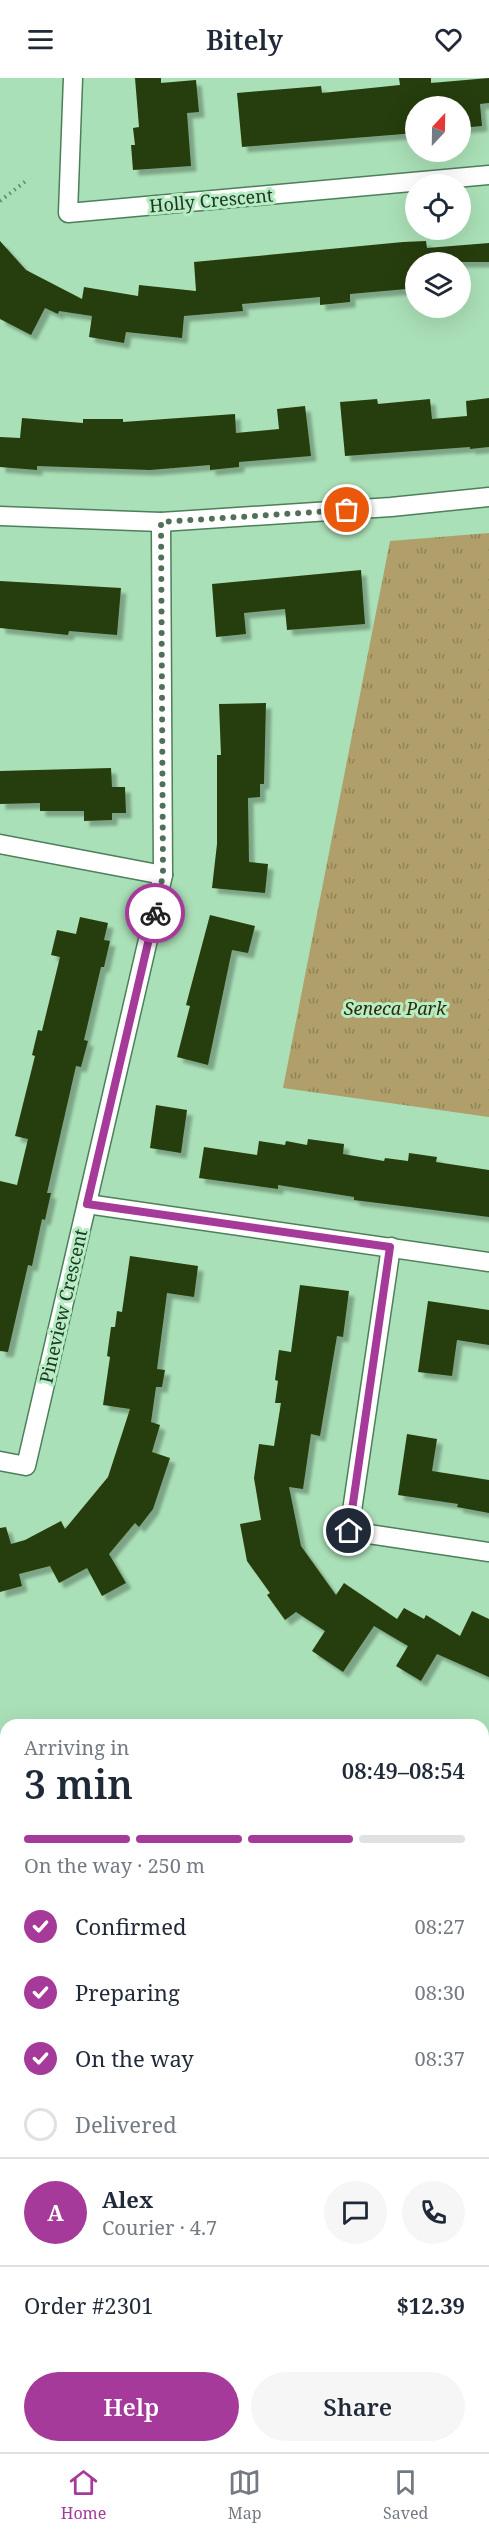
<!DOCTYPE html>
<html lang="en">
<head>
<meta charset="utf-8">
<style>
	body { margin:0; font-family:"Noto Serif",serif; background:#f6f6f7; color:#1f2937; height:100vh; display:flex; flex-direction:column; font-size:22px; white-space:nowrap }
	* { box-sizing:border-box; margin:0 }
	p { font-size:20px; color:#747a83 }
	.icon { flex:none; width:33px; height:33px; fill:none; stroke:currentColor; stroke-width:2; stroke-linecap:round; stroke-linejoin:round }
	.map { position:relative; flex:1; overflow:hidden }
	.details { position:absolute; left:0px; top:1641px; width:489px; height:734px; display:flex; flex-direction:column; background:#fff; border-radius:18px 18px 0 0; box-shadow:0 6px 24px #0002 }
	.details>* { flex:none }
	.needle { width:39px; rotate:22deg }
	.controls { position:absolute; left:405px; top:18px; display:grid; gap:12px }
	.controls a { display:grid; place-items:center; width:66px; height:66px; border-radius:50%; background:#fff; box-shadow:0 6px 24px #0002; font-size:30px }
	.pin { position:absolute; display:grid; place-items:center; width:51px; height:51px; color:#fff; margin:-26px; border:3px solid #fff; border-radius:50%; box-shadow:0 2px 6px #0007 }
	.courier { position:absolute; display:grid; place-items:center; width:60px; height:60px; margin:-30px; border:4px solid #a53a9a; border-radius:50%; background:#fff; color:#222; box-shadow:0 2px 8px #0007 }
	.head em { font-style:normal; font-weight:600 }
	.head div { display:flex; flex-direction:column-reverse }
	.head { display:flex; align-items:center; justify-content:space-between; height:102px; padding:0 24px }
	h1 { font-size:39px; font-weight:600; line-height:45px }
	.bar { display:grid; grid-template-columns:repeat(4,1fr); gap:9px 6px; align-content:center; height:72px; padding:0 24px }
	.bar i { height:8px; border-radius:4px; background:#e0e1e3 }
	.bar .current { background:#a53a9a }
	.bar p { grid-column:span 4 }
	.line { display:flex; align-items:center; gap:15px; padding:0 24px; border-top:2px solid #e0e1e3 }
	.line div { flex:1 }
	.round { display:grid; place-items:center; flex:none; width:63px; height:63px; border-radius:32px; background:#f6f6f7 }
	ol { padding:0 24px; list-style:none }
	li { display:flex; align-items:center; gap:18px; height:66px }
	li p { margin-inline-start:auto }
	li .icon { padding:6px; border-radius:50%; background:#a53a9a; color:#fff; stroke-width:4 }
	li:last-child { color:#747a83 }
	li i { width:33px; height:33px; border:3px solid #e0e1e3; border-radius:50% }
	.primary-button { display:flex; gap:12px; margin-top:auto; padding:12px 24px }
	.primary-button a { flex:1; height:69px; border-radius:36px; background:#a53a9a; color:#fff; font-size:24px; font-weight:600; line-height:69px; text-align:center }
	.primary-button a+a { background:#f6f6f7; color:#1f2937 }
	header { display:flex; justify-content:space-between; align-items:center; height:78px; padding:0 24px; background:#fff; font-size:27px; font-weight:600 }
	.tabs { display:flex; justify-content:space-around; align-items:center; height:84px; border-top:2px solid #e0e1e3; background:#fff; font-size:16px; color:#747a83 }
	.tabs a { display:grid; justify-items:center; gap:3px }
	.tabs .current { color:#a53a9a }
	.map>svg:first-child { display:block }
	.park { fill:url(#park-tufts) }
	.building { fill:#253e09; filter:url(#shadow) }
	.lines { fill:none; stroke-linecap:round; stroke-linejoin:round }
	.lane-casing { stroke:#4c7f5a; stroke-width:12 }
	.street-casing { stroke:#4c7f5a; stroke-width:21 }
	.secondary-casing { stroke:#4c7f5a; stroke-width:28 }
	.highway-casing { stroke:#4c7f5a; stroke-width:36 }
	.path { stroke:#61856a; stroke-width:4; stroke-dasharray:1.5 4.5; stroke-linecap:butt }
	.lane { stroke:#fff; stroke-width:9 }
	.street { stroke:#fff; stroke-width:18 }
	.secondary { stroke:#fff; stroke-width:26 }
	.highway { stroke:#fff; stroke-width:33 }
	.done { stroke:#507158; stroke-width:6; stroke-dasharray:0 10.8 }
	.route { stroke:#a53a9a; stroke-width:8 }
	.labels { text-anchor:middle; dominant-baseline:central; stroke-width:6; stroke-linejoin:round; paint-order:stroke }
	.street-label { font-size:18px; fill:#203525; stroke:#b6edc3 }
	.park-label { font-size:18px; font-style:italic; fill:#32290d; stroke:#b6edc3 }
</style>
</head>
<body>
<header><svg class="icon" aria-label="menu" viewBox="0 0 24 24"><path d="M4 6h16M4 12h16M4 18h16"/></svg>Bitely<svg class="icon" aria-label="heart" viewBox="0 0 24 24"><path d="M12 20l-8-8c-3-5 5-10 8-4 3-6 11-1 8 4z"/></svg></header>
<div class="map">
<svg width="489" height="2374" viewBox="0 0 489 2374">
	<defs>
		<pattern id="park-tufts" width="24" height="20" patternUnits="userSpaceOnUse" patternTransform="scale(1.5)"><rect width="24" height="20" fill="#b09f6a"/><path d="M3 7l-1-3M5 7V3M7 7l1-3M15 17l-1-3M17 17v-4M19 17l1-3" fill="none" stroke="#8f8257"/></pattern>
		<filter id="shadow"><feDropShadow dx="5.5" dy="5.5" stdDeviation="1.5" flood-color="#0004"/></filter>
	</defs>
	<rect width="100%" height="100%" fill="#aae0b7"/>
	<path class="park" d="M489,455v584l-206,-29 107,-547z"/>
	<g class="building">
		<path d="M135,0h26v5l35,-3 3,32 -12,1 4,53 -58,4 -2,-25h4l-2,-17 6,-1z"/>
		<path d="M399,0h32v5l58,-5v25l-9,1 2,22 -22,2v-22h-44v27l-174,14 -5,-54 84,-7 1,7 78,-8z"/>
		<path d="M0,163l26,29 56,29 2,-12 54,9 1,-11 57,6 -2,-29 209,-20 23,-1 1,7 62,-5v19h-73v15l-10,1 1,11 -57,5v8l-30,3v-8l-78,7 1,7 -59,5 -2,22 -56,-6 -2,11 -35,-6 3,-21 -33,-5 -1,3 -13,-6 -14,27 -31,-16z"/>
		<path d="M489,320v49l-19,2v-2l-125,9 -5,-54 37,-3 1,5 52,-5 2,20 35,-3 -1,-15z"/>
		<path d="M305,328l6,50 -72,6v5l-29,3v-5l-60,5 -113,-4v4l-37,-3v-30l20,1 2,-20 61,5v-4h40v3l112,-8 1,19 43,-4 -2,-20z"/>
		<path d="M361,492l4,54 -78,6 -2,-21 -41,4 2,21 -30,3 -4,-53z"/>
		<path d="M0,503l121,7 -4,47 -48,-4 -1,4 -68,-7z"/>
		<path d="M266,625l-2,81h-4v13l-12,1 1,64 19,2 -3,29 -53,-5 5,-44v-89h4l-2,-51z"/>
		<path d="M111,690l1,19h13l1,26h-14v7l-28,1v-10h-44v-8l-40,1v-33z"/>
		<path d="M210,837l45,11 -7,27 -16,-3 -24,115 -31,-8 13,-51 -4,-1z"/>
		<path d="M80,839l28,6 -4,17 6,1 -6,26h-3l-17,73 4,1 -7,26 -5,-1 -29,127h4l-6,27 -3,-1 -10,47 -4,-1 -20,87 -8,-1v-170l17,4 11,-46 -13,-3 20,-80 -3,-1 6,-25 4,1 18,-74 -9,-2 6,-25 19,4z"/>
		<path d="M156,1027l31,5 -6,43 -31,-5z"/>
		<path d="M308,1061l36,5 -1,10 41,7 1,-3 23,3 1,-8 28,4 -1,5 53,8v47l-135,-17v-3l-76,-12v4l-79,-11 5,-31 53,8 2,-14 26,4 1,-4 21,4z"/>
		<path d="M130,1178l68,10 -4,31 -27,-4 -10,76 8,1 -3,17h-6l-5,35 9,3 -8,27 18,6 -17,51 -14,18 -4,-4 -26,31 17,29 -24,13 -15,-28 -28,15 -9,-17 -31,8 3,12 -22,6v-64l6,-1 5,17 14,-4 36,-19 4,8 43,-52 22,-68 -27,-4 7,-48 -3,-1 4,-29h4l2,-16 5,1z"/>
		<path d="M300,1207l49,6 -6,46 -6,-1 -17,100 -9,-2 -8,55 -14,-2 12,59 35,49 8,-12 53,36 7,-11 20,11 2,-4 34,21 12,-25 17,8v58l-52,-23 -16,27 -25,-15 12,-20 -34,-20 -31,46 -31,-21 13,-20 -29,-19 -11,8 -18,-25 3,-2 -23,-32 -7,-37 21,-4 -7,-42 5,-34 15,2 7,-43h-6l3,-22 -3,-1 4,-30 12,2z"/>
		<path d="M428,1223l61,9v35l-32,-5 -5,36 -34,-4z"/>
		<path d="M407,1356l30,5 -5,32 57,9v33l-32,-6 1,-3 -60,-9z"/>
	</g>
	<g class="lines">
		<defs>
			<g id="lane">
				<path d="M483,2301l6,3"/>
				<path d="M148,2374l1,-6"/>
				<path d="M329,2374l5,-6"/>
				<path d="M459,2374v-6"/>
			</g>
			<g id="street">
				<path d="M73,0l-5,135 421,-38"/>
				<path d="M0,438l161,6 230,-15 98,-10"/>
				<path d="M0,766l163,31"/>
				<path d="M87,1126l402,58"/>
				<path d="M391,1169l-42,284 140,21"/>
				<path d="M0,1383l26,5 137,-591 -2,-353"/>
			</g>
			<g id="secondary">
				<path d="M0,1955l6,1"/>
				<path d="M483,2026l6,1"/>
			</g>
			<g id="highway">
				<path d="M0,1705l6,1"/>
				<path d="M483,1779l6,1"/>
				<path d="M0,1780l6,1"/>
				<path d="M483,1855l6,1"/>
			</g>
		</defs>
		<use href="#lane" class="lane-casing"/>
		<use href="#street" class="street-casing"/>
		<use href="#secondary" class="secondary-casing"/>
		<use href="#highway" class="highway-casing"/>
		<path class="path" d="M0,123l26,-20"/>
		<use href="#lane" class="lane"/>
		<use href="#street" class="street"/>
		<use href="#secondary" class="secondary"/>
		<use href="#highway" class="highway"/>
	</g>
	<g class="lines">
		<path class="done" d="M155,835l8,-38 -2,-353 186,-12"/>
		<path class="route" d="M155,835l-68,291 303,43 -41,284"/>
	</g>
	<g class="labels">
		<g class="street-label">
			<text transform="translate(211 122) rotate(-5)">Holly Crescent</text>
			<text transform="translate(63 1228) rotate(-77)">Pineview Crescent</text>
		</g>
		<g class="park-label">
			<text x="395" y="930">Seneca Park</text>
		</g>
	</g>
</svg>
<div class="controls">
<a><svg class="needle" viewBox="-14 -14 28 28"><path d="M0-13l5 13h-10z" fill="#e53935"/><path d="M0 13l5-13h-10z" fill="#747a83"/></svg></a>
<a><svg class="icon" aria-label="locate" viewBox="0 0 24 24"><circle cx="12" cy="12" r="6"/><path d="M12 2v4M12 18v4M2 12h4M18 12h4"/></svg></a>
<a><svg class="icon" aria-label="layers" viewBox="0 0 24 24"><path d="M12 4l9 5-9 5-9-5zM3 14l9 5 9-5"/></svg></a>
</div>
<div class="pin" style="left:347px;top:432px;background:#ea580c"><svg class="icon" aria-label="bag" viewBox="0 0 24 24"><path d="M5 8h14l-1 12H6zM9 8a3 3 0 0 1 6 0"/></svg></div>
<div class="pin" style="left:349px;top:1453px;background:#1f2937"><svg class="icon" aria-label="home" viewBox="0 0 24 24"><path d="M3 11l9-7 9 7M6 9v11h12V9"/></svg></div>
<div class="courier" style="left:155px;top:835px"><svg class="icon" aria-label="bike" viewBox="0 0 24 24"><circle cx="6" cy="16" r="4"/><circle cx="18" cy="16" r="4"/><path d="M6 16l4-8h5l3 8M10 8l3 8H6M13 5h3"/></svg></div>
<section class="details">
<div class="head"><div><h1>3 min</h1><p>Arriving in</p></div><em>08:49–08:54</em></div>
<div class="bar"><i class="current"></i><i class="current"></i><i class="current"></i><i></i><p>On the way · 250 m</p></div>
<ol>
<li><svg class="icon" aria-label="check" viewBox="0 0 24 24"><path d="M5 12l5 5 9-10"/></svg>Confirmed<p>08:27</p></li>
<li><svg class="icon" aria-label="check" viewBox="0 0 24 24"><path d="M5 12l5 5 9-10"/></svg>Preparing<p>08:30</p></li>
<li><svg class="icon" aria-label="check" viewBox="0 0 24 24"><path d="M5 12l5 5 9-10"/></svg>On the way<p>08:37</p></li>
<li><i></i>Delivered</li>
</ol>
<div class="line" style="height:108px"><b class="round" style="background:#a53a9a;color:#fff">A</b><div><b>Alex</b><p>Courier · 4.7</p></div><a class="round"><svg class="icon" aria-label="chat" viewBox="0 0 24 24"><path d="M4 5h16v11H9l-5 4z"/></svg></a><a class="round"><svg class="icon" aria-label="phone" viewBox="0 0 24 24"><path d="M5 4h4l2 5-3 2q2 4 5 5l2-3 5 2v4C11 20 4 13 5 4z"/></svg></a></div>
<div class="line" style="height:78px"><div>Order #2301</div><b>$12.39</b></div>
<div class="primary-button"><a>Help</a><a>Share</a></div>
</section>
</div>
<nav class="tabs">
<a class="current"><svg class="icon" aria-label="home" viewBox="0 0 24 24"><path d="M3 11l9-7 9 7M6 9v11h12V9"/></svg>Home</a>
<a><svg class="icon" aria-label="map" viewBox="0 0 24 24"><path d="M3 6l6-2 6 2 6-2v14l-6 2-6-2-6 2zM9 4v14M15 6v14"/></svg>Map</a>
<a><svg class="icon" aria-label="saved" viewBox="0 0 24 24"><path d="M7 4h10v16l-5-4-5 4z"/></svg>Saved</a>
</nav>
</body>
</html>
